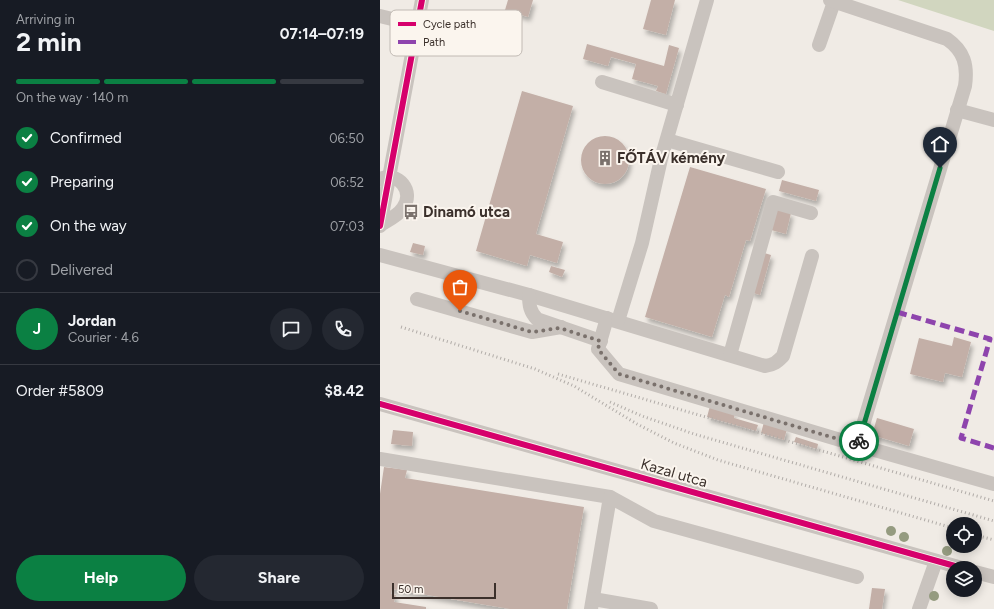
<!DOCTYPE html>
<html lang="en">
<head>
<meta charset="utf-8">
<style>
	body { margin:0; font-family:Figtree,sans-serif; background:#242831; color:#f1f3f6; height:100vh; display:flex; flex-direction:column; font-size:15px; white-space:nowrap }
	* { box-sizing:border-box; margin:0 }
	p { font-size:13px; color:#9ea1a6 }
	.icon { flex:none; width:22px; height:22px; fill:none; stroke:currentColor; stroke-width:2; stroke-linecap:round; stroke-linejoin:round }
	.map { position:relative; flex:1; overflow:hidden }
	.drawer { display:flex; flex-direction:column; background:#171b24; width:380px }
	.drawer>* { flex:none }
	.buttons { position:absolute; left:566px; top:517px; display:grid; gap:8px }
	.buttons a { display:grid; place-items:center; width:36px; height:36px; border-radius:50%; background:#171b24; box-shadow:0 2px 10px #0003; font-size:20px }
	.scale { position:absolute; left:12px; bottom:10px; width:104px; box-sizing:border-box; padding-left:4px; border:2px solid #3b302b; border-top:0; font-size:11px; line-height:14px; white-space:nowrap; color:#3b302b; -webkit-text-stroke:3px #fbf5ee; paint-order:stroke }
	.pin { position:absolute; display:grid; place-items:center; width:34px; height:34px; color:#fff; margin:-41px -17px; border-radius:50% 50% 50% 0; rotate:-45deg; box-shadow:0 0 4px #0007 }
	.pin .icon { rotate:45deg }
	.courier { position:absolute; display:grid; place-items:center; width:40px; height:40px; margin:-20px; border:3px solid #0b8043; border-radius:50%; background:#fff; color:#222; box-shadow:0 1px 5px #0007 }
	.headline em { font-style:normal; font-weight:700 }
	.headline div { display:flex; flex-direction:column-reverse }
	.headline { display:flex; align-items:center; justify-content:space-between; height:68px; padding:0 16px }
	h1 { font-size:26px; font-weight:700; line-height:30px }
	.bar { display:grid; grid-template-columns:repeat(4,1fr); gap:6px 4px; align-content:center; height:48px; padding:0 16px }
	.bar i { height:5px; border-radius:3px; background:#363941 }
	.bar .selected { background:#0b8043 }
	.bar p { grid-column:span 4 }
	.line { display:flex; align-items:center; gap:10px; padding:0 16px; border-top:1px solid #363941 }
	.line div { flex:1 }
	.round { display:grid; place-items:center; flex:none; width:42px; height:42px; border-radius:21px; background:#242831 }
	ol { padding:0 16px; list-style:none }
	li { display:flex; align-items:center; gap:12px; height:44px }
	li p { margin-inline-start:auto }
	li .icon { padding:4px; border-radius:50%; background:#0b8043; color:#fff; stroke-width:4 }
	li:last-child { color:#9ea1a6 }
	li i { width:22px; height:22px; border:2px solid #363941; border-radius:50% }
	.button { display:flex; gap:8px; margin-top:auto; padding:8px 16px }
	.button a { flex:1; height:46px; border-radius:24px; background:#0b8043; color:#fff; font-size:16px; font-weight:700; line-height:46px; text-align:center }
	.button a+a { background:#242831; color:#f1f3f6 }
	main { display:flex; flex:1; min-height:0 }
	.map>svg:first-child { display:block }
	.green { fill:#d1d6bf }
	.building { fill:#c3afa7; filter:url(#shadow) }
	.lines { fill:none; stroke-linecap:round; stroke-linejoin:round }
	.minor { stroke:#c9c3be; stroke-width:14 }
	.rail { stroke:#b1aca8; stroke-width:3; stroke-dasharray:1 3; stroke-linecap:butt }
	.quiet { stroke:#8e44ad; stroke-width:5; stroke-dasharray:10 5; stroke-linecap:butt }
	.cycleway-casing { stroke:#fbf5ee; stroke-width:8 }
	.cycleway { stroke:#d6006c; stroke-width:6 }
	.tree { fill:#959b80 }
	.done { stroke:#7a716c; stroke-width:4; stroke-dasharray:0 7.2 }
	.route { stroke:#0b8043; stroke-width:5 }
	.labels { text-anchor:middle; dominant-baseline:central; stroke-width:4; stroke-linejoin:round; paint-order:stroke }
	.poi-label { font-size:15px; font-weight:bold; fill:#3b302b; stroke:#fbf5ee; text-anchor:start }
	.street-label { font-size:15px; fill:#3b302b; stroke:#fbf5ee }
	.key { fill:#fbf5ee; stroke:#c1bab4; stroke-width:1 }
	.key-label { font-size:11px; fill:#3b302b }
</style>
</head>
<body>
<main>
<section class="drawer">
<div class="headline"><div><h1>2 min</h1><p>Arriving in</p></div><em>07:14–07:19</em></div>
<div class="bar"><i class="selected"></i><i class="selected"></i><i class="selected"></i><i></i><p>On the way · 140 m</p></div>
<ol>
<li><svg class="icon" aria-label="check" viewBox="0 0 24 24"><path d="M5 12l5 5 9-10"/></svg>Confirmed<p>06:50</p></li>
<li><svg class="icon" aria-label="check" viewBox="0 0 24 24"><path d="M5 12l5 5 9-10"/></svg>Preparing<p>06:52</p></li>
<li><svg class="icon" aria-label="check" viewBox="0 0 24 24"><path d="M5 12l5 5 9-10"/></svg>On the way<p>07:03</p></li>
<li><i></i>Delivered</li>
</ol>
<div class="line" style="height:72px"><b class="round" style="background:#0b8043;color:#fff">J</b><div><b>Jordan</b><p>Courier · 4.6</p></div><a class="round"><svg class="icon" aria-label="chat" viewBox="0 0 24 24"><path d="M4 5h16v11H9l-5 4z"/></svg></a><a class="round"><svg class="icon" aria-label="phone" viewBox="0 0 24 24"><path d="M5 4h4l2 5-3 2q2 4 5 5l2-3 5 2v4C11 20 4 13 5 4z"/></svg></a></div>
<div class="line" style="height:52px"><div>Order #5809</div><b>$8.42</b></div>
<div class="button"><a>Help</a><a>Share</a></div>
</section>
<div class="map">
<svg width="614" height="609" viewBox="0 0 614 609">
	<defs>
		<filter id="shadow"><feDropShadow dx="2.5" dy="4.5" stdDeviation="2" flood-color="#0004"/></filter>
	</defs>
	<rect width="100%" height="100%" fill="#f0ebe5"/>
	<path class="green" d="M518,0h96v31z"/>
	<g class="building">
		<path d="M128,0h25l-5,17 -23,-7z"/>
		<path d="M271,0h24l-9,35 -23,-6z"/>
		<path d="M207,44l77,22 5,-21 10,3 -13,46 -10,-3 2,-5 -26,-7 4,-15 -25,-7 -3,9 -25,-7z"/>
		<path d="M142,91l51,15 -37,128 27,8 -6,21 -27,-8 -3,11 -51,-15z"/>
		<circle cx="225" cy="160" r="24"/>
		<path d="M310,167l76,22 -16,52 -4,-1 -17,57 -4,-2 -13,42 -67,-20z"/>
		<path d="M402,180l37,10 -3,11 -37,-10z"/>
		<path d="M396,209l15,4 -5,21 -15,-4z"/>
		<path d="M33,243l12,3 -2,9 -13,-3z"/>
		<path d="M381,252l10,3 -11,40 -10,-3z"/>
		<path d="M171,266l14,4 -3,7 -13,-5z"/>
		<path d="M574,337l17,5 -9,35 -17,-4 -2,9 -33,-8 9,-36 33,8z"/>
		<path d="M330,406l25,7 -1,5 24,7 -2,6 -49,-14z"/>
		<path d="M497,418l37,11 -5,17 -37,-11z"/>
		<path d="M384,422l23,7 -3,11 -23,-7z"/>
		<path d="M13,430l20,2 -1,14 -21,-2z"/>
		<path d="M416,437l22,7 -1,5 -23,-7z"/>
		<path d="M4,467l23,3 -2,8 179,29 -17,102h-57l-118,-20 -1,5 5,1 -2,7 32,5v2h-46v-115z"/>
		<path d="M492,588l13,1 -3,20h-13z"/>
	</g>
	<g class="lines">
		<g class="minor">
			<path d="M0,16l37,9"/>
			<path d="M439,45l15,-43"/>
			<path d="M222,82l75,23"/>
			<path d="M577,110l37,10"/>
			<path d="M287,140l111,32"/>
			<path d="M0,179c18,-8 35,12 23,29 -5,8 -15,12 -23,17"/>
			<path d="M0,226l42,-226"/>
			<path d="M0,255l149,40 236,71c9,-1 12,-4 18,-10l29,-100"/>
			<path d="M149,295c0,10 1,17 8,24l64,22"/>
			<path d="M37,299l115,33 29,-5"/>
			<path d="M227,318l-9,31 21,25 238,71 108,-359c3,-21 -1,-35 -18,-47l-117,-39"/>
			<path d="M238,321l24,-78 19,-84 46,-159"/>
			<path d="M350,355l43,-153 38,11"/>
			<path d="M0,404l582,164"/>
			<path d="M477,445l137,39"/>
			<path d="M0,459l230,38 -19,112"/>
			<path d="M230,497l44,24 203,56"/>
			<path d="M595,572l19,5"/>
			<path d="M213,599l58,10"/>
			<path d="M539,609l17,-48"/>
		</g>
		<g class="rail">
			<path d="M21,327l134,42 39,17 63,38 37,19 44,17 235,68"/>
			<path d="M178,374l436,127"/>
			<path d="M230,402l32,14 52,18 300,87"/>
			<path d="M595,535l19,5"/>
		</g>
		<path class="quiet" d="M517,312l93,27 -29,99 33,10"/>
		<defs>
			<g id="cycleway">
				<path d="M0,226l42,-226"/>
				<path d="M0,404l582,164"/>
			</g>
		</defs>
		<use href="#cycleway" class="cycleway-casing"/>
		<use href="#cycleway" class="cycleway"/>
	</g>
	<g class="tree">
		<circle cx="511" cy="531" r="5"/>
		<circle cx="524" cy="537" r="5"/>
		<circle cx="567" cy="551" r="5"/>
		<circle cx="554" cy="596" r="5"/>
	</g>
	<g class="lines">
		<path class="done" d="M80,311l72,21 28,-4 40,13 -2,8 21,25 239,71 1,-4"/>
		<path class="route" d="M479,441l81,-273"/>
	</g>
	<defs>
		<symbol id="building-bare" viewBox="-9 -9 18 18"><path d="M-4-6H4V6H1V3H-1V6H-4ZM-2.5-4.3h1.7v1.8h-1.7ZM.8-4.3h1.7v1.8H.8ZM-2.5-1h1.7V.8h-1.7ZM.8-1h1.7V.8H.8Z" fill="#7a716c" stroke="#fbf5ee" stroke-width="2.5" paint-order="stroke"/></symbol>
		<symbol id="bus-bare" viewBox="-9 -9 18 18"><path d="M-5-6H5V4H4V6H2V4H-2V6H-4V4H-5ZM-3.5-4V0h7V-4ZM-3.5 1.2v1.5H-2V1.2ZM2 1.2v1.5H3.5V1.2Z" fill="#7a716c" stroke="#fbf5ee" stroke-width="2.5" paint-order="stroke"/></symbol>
	</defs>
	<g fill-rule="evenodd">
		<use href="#building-bare" x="214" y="147" width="22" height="22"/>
		<use href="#bus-bare" x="20" y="201" width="22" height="22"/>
	</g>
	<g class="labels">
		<g class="poi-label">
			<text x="237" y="158">FŐTÁV kémény</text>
			<text x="43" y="212">Dinamó utca</text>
		</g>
		<g class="street-label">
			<text transform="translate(294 473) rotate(16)">Kazal utca</text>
		</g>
	</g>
	<rect x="10" y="10" width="132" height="46" rx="6" class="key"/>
	<rect x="18" y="22" width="18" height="4" fill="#d6006c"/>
	<rect x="18" y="40" width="18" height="4" fill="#8e44ad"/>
	<g class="key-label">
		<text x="43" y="28">Cycle path</text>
		<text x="43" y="46">Path</text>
	</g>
</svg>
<div class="buttons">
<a><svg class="icon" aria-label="locate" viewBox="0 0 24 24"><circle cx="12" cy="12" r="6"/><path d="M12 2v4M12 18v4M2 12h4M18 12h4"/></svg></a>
<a><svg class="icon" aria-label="layers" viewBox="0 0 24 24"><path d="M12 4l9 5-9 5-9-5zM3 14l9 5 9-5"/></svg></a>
</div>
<div class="scale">50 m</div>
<div class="pin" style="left:80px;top:311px;background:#ea580c"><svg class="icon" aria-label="bag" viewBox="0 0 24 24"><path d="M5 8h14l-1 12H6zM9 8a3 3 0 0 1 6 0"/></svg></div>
<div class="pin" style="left:560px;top:168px;background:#1f2937"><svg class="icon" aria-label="home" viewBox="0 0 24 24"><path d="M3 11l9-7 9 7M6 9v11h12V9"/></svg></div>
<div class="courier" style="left:479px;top:441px"><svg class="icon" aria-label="bike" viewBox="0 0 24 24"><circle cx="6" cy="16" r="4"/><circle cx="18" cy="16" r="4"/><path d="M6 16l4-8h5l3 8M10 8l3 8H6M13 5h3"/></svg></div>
</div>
</main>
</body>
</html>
